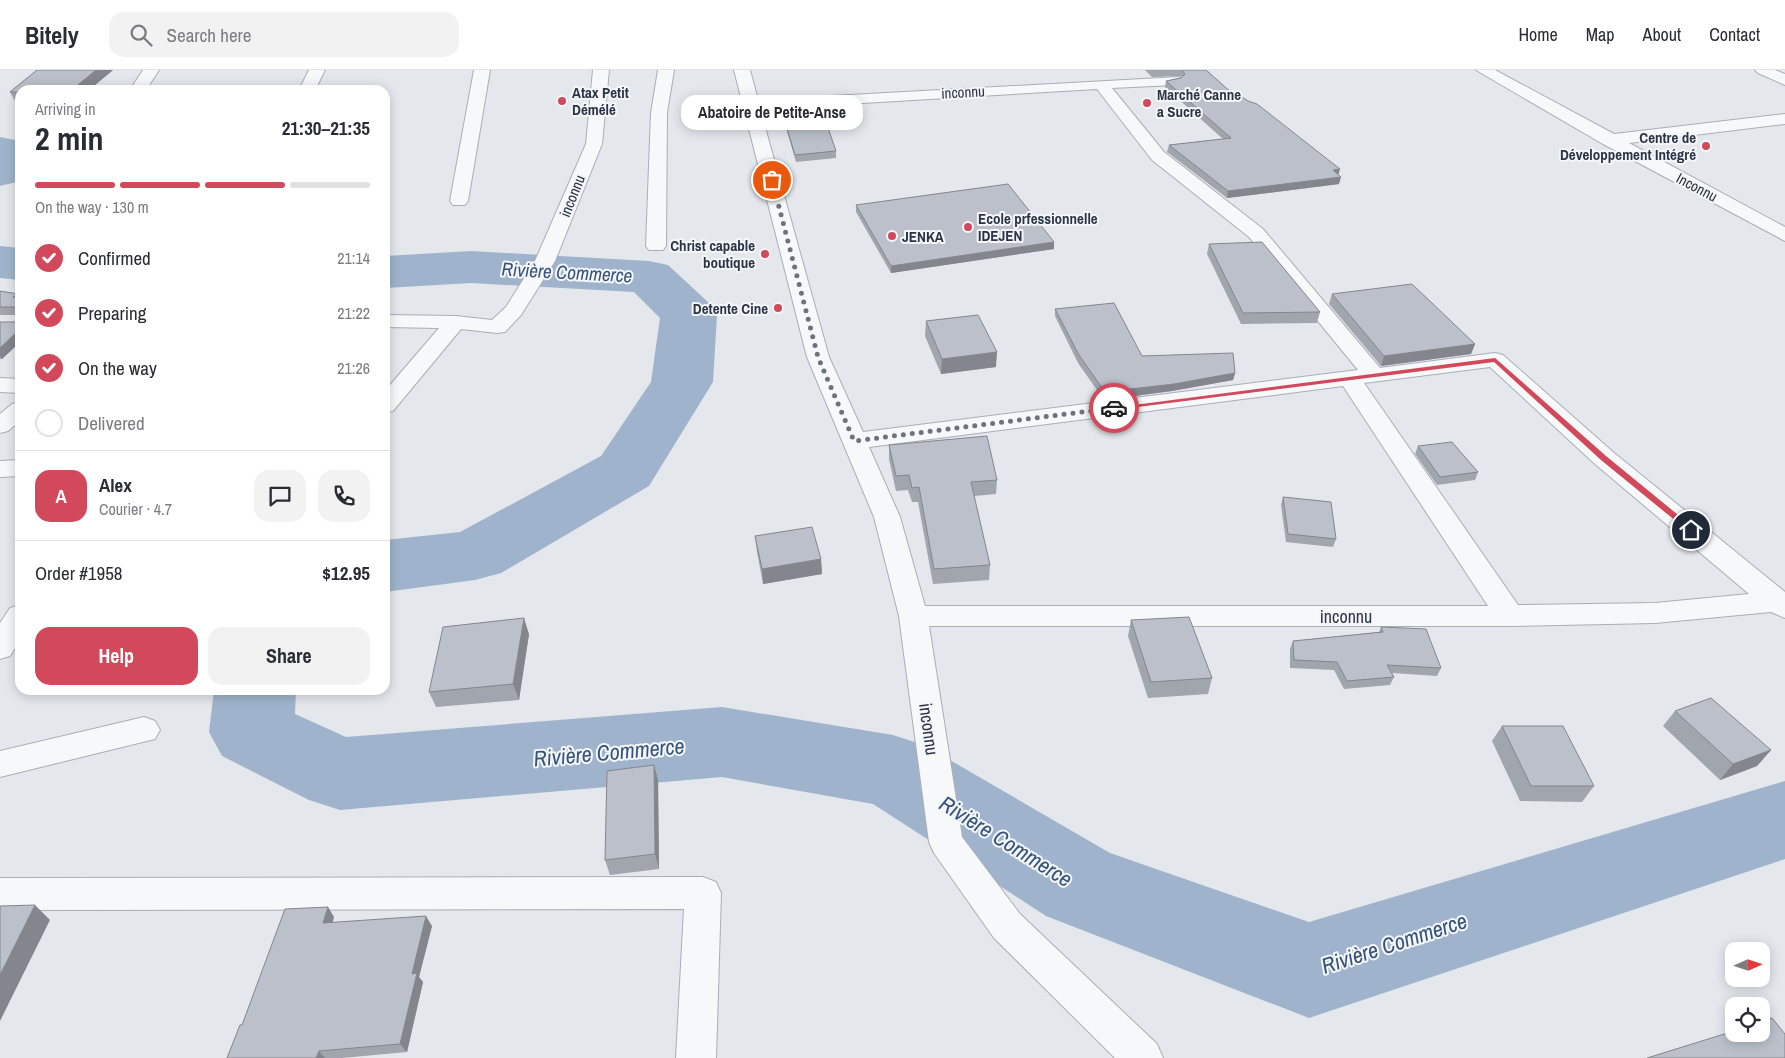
<!DOCTYPE html>
<html lang="en">
<head>
<meta charset="utf-8">
<style>
	body { margin:0; font-family:"Archivo Narrow",sans-serif; background:#f2f2f3; color:#2b2b33; height:100vh; display:flex; flex-direction:column; font-size:19px; white-space:nowrap }
	* { box-sizing:border-box; margin:0 }
	p { font-size:16px; color:#7c7c81 }
	.icon { flex:none; width:28px; height:28px; fill:none; stroke:currentColor; stroke-width:2; stroke-linecap:round; stroke-linejoin:round }
	.map { position:relative; flex:1; overflow:hidden }
	.details { position:absolute; left:15px; top:15px; width:375px; height:610px; display:flex; flex-direction:column; background:#fff; border-radius:15px; box-shadow:0 2px 12px #0003 }
	.details>* { flex:none }
	.needle { width:32px; rotate:87deg }
	.buttons { position:absolute; left:1725px; top:872px; display:grid; gap:10px }
	.buttons a { display:grid; place-items:center; width:45px; height:45px; border-radius:10px; background:#fff; box-shadow:0 2px 12px #0003; font-size:25px }
	.pin { position:absolute; display:grid; place-items:center; width:42px; height:42px; color:#fff; margin:-21px; border:2px solid #fff; border-radius:50%; box-shadow:0 1px 5px #0007 }
	.courier { position:absolute; display:grid; place-items:center; width:50px; height:50px; margin:-25px; border:4px solid #d1495b; border-radius:50%; background:#fff; color:#222; box-shadow:0 1px 6px #0007 }
	.bubble { position:absolute; height:35px; border-radius:15px; background:#fff; box-shadow:0 2px 12px #0003; font-size:16px; font-weight:700; line-height:35px; text-align:center }
	.head em { font-style:normal; font-weight:700 }
	.head div { display:flex; flex-direction:column-reverse }
	.head { display:flex; align-items:center; justify-content:space-between; height:85px; padding:0 20px }
	h1 { font-size:32px; font-weight:700; line-height:38px }
	.bar { display:grid; grid-template-columns:repeat(4,1fr); gap:8px 5px; align-content:center; height:60px; padding:0 20px }
	.bar i { height:6px; border-radius:4px; background:#e1e1e2 }
	.bar .current { background:#d1495b }
	.bar p { grid-column:span 4 }
	.line { display:flex; align-items:center; gap:12px; padding:0 20px; border-top:1px solid #e1e1e2 }
	.line div { flex:1 }
	.round { display:grid; place-items:center; flex:none; width:52px; height:52px; border-radius:15px; background:#f2f2f3 }
	ol { padding:0 20px; list-style:none }
	li { display:flex; align-items:center; gap:15px; height:55px }
	li p { margin-inline-start:auto }
	li .icon { padding:5px; border-radius:50%; background:#d1495b; color:#fff; stroke-width:4 }
	li:last-child { color:#7c7c81 }
	li i { width:28px; height:28px; border:2px solid #e1e1e2; border-radius:50% }
	.primary-button { display:flex; gap:10px; margin-top:auto; padding:10px 20px }
	.primary-button a { flex:1; height:58px; border-radius:15px; background:#d1495b; color:#fff; font-size:20px; font-weight:700; line-height:58px; text-align:center }
	.primary-button a+a { background:#f2f2f3; color:#2b2b33 }
	header { display:flex; align-items:center; gap:30px; box-sizing:border-box; height:70px; padding:0 25px; background:#fff; border-bottom:1px solid #e1e1e2 }
	header strong { font-size:24px }
	nav { display:flex; gap:28px; margin-inline-start:auto; font-size:18px }
	.search { width:350px; height:45px; background:#f2f2f3; display:flex; align-items:center; gap:12px; box-sizing:border-box; padding:0 18px; border-radius:15px; color:#7c7c81; font-size:19px }
	.map>svg:first-child { display:block }
	.lines { fill:none; stroke-linecap:round; stroke-linejoin:round }
	.river { fill:#9fb4cc; fill-rule:evenodd }
	.minor-casing { stroke:#a9aeb7; stroke-width:2 }
	.minor { fill:#f7f8fa; fill-rule:evenodd }
	.wall { fill:#a1a5ae }
	.shaded-wall { fill:#83868d }
	.building { fill:#bbc0ca; stroke:#83868d }
	.route { fill:#d1495b }
	.done { stroke:#6c737f; stroke-width:5; stroke-dasharray:0 9 }
	.poi-dot { fill:#d1495b; stroke:#f4f6f9; stroke-width:2 }
	.labels { text-anchor:middle; dominant-baseline:central; stroke-width:4; stroke-linejoin:round; paint-order:stroke }
	.far-poi-label { font-size:15px; font-weight:bold; fill:#2b3445; stroke:#f4f6f9; text-anchor:start }
	.far-street-label { font-size:15px; fill:#2b3445; stroke:#f4f6f9 }
	.street-label { font-size:18px; fill:#2b3445; stroke:#f4f6f9 }
	.water-label { font-size:19px; font-style:italic; fill:#34527a; stroke:#f4f6f9 }
	.near-water-label { font-size:22px; font-style:italic; fill:#34527a; stroke:#f4f6f9 }
</style>
</head>
<body>
<header>
<strong>Bitely</strong>
<div class="search"><svg class="icon" aria-label="search" viewBox="0 0 24 24"><circle cx="10" cy="10" r="6"/><path d="M15 15l6 6"/></svg>Search here</div>
<nav><a>Home</a><a>Map</a><a>About</a><a>Contact</a></nav>
</header>
<div class="map">
<svg width="1785" height="988" viewBox="0 0 1785 988">
	<rect width="100%" height="100%" fill="#e4e7ec"/>
	<g class="lines">
		<g class="river">
			<path d="M0,67l20,4v36l-3,5 -17,4z"/>
			<path d="M0,176l20,2v32l-20,-2z"/>
			<path d="M471,181l178,10 19,4 41,38 8,12 -4,67 -64,104 -148,87 -26,7 -90,12v-52l75,-8 141,-76 50,-74 9,-64 -26,-26 -163,-9 -86,5v-32z"/>
			<path d="M214,620h82l-1,24 51,23 376,-30 171,28 31,10 186,108 199,69 476,-141v78l-476,159 -263,-102 -173,-112 -151,-27 -382,33 -31,-10 -87,-44 -13,-24z"/>
		</g>
		<defs>
			<g id="minor">
				<path d="M143,0h16l-13,20h-16z"/>
				<path d="M309,0h16l-10,20h-16z"/>
				<path d="M474,0h16l-22,131 -3,4h-12l-3,-4z"/>
				<path d="M593,0h16l-7,74 -47,117 -34,54 -16,17 -8,1 -36,-4 -68,82 -8,2v-22l54,-63 -54,-1v-12l71,1 36,4 14,-13 29,-46 51,-117z"/>
				<path d="M658,0h16l-7,43 -1,133 -3,4h-14l-3,-4 5,-133z"/>
				<path d="M734,0h16l8,30 421,-23 3,3 -3,3 -5,2 -62,3 52,64 99,77 117,139 115,-15 8,2 110,97 172,140v26l-14,-6 -116,11 -145,3h-581l33,211 58,77 137,130 6,14h-48l-121,-120 -60,-85 -5,-11 -30,-226 -25,-99 -67,-160zM1097,19l55,71 97,77 109,133 -495,62 -34,-75 -69,-248zM1490,297l105,97 154,130 -94,9 -137,2 -154,-222zM1343,316l145,220h-563l-25,-89 -31,-70z"/>
				<path d="M1476,0h19l119,64 171,-20v10l-156,19 156,84v14l-182,-97z"/>
				<path d="M1755,0h20l10,4v11l-27,-12z"/>
				<path d="M0,308l20,1v14l-20,-1z"/>
				<path d="M20,332v19l-12,10 -8,2v-19l12,-10z"/>
				<path d="M20,390v16l-20,1v-16z"/>
				<path d="M20,535v35l-10,16 -10,3v-36l10,-15z"/>
				<path d="M144,647l11,4 5,9 -5,9 -155,38v-26z"/>
				<path d="M703,807l13,5 5,11 -5,165h-40l8,-149 -684,1v-32z"/>
			</g>
		</defs>
		<use href="#minor" class="minor-casing"/>
		<use href="#minor" class="minor"/>
	</g>
	<g class="wall">
		<path d="M37,0h76l-24,20h-69v12l-4,1 -6,-11z"/>
		<path d="M1145,0h61l27,24 106,81v9l-112,14 -60,-46 2,-7 54,-6 -58,-52 1,-6 16,-4 -2,-1 -28,1z"/>
		<path d="M785,52l51,29v7l-40,4 -10,-34z"/>
		<path d="M856,135l198,37v7l-163,24 -35,-61z"/>
		<path d="M1209,174l111,68 -3,11 -76,1 -34,-70z"/>
		<path d="M0,221l18,3 2,3v45l-18,17h-2v-37h17v-7h-17z"/>
		<path d="M1332,224l143,50 -4,10 -90,12 -52,-62z"/>
		<path d="M1055,239l87,47 93,17 -2,7 -61,11 -68,9 -26,-37 -23,-47z"/>
		<path d="M926,251l70,46 -55,7 -16,-38z"/>
		<path d="M889,375l108,35 -1,14 -22,2 16,69 -1,15 -56,4 -15,-82h-6l-4,-12 -12,1 -7,-32z"/>
		<path d="M1418,376l60,26 -3,8 -38,5 -22,-31z"/>
		<path d="M1283,427l53,42 -3,8 -47,-5 -5,-37z"/>
		<path d="M755,466l66,23 1,15 -59,10 -6,-32z"/>
		<path d="M1131,550l81,58 -4,16 -60,4 -20,-62z"/>
		<path d="M1381,557l60,41 -4,8 -45,-3 2,4 -4,8 -46,4 -10,-19 -44,-2v-19l3,-8 86,-9z"/>
		<path d="M529,564l-10,66 -83,7 -7,-15z"/>
		<path d="M1675,641l96,39 -14,16 -37,14 -57,-54z"/>
		<path d="M1502,656l92,60 -12,16 -62,-1 -28,-60z"/>
		<path d="M654,695l4,15 1,89 -49,6 -5,-15z"/>
		<path d="M334,847l-1,5 99,4 -13,51 4,5 -16,70 -65,6h-115l15,-33z"/>
	</g>
	<g class="shaded-wall">
		<path d="M96,0h17l-24,20h-15l-1,-1z"/>
		<path d="M1340,99l-2,7 -5,-6z"/>
		<path d="M1341,107l-2,7 -112,14 1,-7z"/>
		<path d="M1054,172v7l-163,24v-7z"/>
		<path d="M20,259v13l-18,17 -2,-3v-8z"/>
		<path d="M1475,274l-4,10 -90,12 3,-10z"/>
		<path d="M997,282l-1,15 -55,7 1,-15z"/>
		<path d="M1235,303l-2,7 -61,11 -68,9 1,-8z"/>
		<path d="M821,489l1,15 -59,10 -1,-15z"/>
		<path d="M524,548l5,16 -10,66 -6,-16z"/>
		<path d="M1771,680l-14,16 -37,14 13,-16z"/>
		<path d="M654,695l4,15 1,89 -4,-15z"/>
		<path d="M35,835l15,15 -50,101v-46z"/>
		<path d="M328,837l6,10 -5,15 -6,-9z"/>
		<path d="M426,846l6,10 -13,51 4,5 -16,70 -7,-8 12,-70z"/>
		<path d="M319,981l6,7h-9z"/>
	</g>
	<g class="building">
		<path d="M37,0h59l-23,19 -23,1h-30v2h-10z"/>
		<path d="M1182,0h24l27,24h5l10,7 9,3 83,65 -7,1 8,7 -113,14 -59,-46 62,-7 -65,-57 15,-3 4,-4z"/>
		<path d="M825,49l11,32 -41,4 -10,-33z"/>
		<path d="M1008,114l46,58 -163,24 -35,-61z"/>
		<path d="M1262,172l58,70 -77,1 -34,-69z"/>
		<path d="M1412,214l63,60 -91,12 -52,-62z"/>
		<path d="M0,221l18,3 -5,3h7v32l-20,19v-26h17v-15h-17z"/>
		<path d="M1114,233l28,53 91,-3 2,20 -61,11 -69,8 -26,-37 -24,-46z"/>
		<path d="M978,245l19,37 -55,7 -16,-38z"/>
		<path d="M987,366l10,44 -26,2 19,83 -56,4 -15,-82 -7,1 -3,-13 -13,1 -7,-31z"/>
		<path d="M1452,372l26,30 -38,5 -22,-31z"/>
		<path d="M1283,427l48,5 5,37 -48,-5z"/>
		<path d="M812,457l9,32 -59,10 -7,-33z"/>
		<path d="M1189,547l23,61 -61,4 -20,-62z"/>
		<path d="M524,548l-11,66 -84,8 14,-65z"/>
		<path d="M1381,557l45,2 15,39 -54,-3 7,12 -47,4 -10,-19 -43,-2 -1,-19 90,-9z"/>
		<path d="M1711,628l60,52 -38,14 -58,-53z"/>
		<path d="M1502,656h61l31,60h-63z"/>
		<path d="M654,695l1,89 -50,6 2,-89z"/>
		<path d="M35,835l-35,70v-69z"/>
		<path d="M328,837l-5,16 103,-7 -14,58 5,-1 -17,71 -81,7 -3,7h-89l13,-33h2l43,-116z"/>
		<path d="M1772,948l13,16v24h-138l87,-27v3h27v-12z"/>
	</g>
	<path class="route" d="M1495,288l111,98 88,72v3h-6l-87,-71 -107,-98 -380,48 -3,-2z"/>
	<g class="lines">
		<path class="done" d="M772,110l46,177 36,84 260,-33"/>
	</g>
	<g class="poi-dot">
		<circle cx="562" cy="31" r="5"/>
		<circle cx="1147" cy="33" r="5"/>
		<circle cx="1706" cy="76" r="5"/>
		<circle cx="968" cy="157" r="5"/>
		<circle cx="892" cy="166" r="5"/>
		<circle cx="765" cy="184" r="5"/>
		<circle cx="778" cy="238" r="5"/>
	</g>
	<g class="labels">
		<g class="far-poi-label">
			<text x="572" y="22">Atax Petit<tspan x="572" dy="17">Démélé</tspan></text>
			<text x="1157" y="24">Marché Canne<tspan x="1157" dy="17">a Sucre</tspan></text>
			<text x="1696" y="67" text-anchor="end">Centre de<tspan x="1696" dy="17">Développement Intégré</tspan></text>
			<text x="978" y="148">Ecole prfessionnelle<tspan x="978" dy="17">IDEJEN</tspan></text>
			<text x="902" y="166">JENKA</text>
			<text x="755" y="175" text-anchor="end">Christ capable<tspan x="755" dy="17">boutique</tspan></text>
			<text x="768" y="238" text-anchor="end">Detente Cine</text>
		</g>
		<g class="far-street-label">
			<text transform="translate(963 22) rotate(-3)">inconnu</text>
			<text transform="translate(1697 117) rotate(28)">Inconnu</text>
			<text transform="translate(572 126) rotate(-68)">inconnu</text>
		</g>
		<g class="street-label">
			<text x="1346" y="546">inconnu</text>
			<text transform="translate(929 659) rotate(82)">inconnu</text>
		</g>
		<g class="water-label">
			<text transform="translate(567 202) rotate(3)">Rivière Commerce</text>
		</g>
		<g class="near-water-label">
			<text transform="translate(609 682) rotate(-5)">Rivière Commerce</text>
			<text transform="translate(1006 771) rotate(32)">Rivière Commerce</text>
			<text transform="translate(1394 873) rotate(-18)">Rivière Commerce</text>
		</g>
	</g>
</svg>
<div class="buttons">
<a><svg class="needle" viewBox="-14 -14 28 28"><path d="M0-13l5 13h-10z" fill="#e53935"/><path d="M0 13l5-13h-10z" fill="#7c7c81"/></svg></a>
<a><svg class="icon" aria-label="locate" viewBox="0 0 24 24"><circle cx="12" cy="12" r="6"/><path d="M12 2v4M12 18v4M2 12h4M18 12h4"/></svg></a>
</div>
<div class="pin" style="left:772px;top:110px;background:#ea580c"><svg class="icon" aria-label="bag" viewBox="0 0 24 24"><path d="M5 8h14l-1 12H6zM9 8a3 3 0 0 1 6 0"/></svg></div>
<div class="pin" style="left:1691px;top:460px;background:#1f2937"><svg class="icon" aria-label="home" viewBox="0 0 24 24"><path d="M3 11l9-7 9 7M6 9v11h12V9"/></svg></div>
<div class="courier" style="left:1114px;top:338px"><svg class="icon" aria-label="car" viewBox="0 0 24 24"><path d="M5 17H2v-5l4-1 3-4h7l3 4 3 1v5h-3M9 17h6M6 11h13"/><circle cx="7" cy="17" r="2"/><circle cx="17" cy="17" r="2"/></svg></div>
<div class="bubble" style="left:681px;top:25px;width:182px">Abatoire de Petite-Anse</div>
<section class="details">
<div class="head"><div><h1>2 min</h1><p>Arriving in</p></div><em>21:30–21:35</em></div>
<div class="bar"><i class="current"></i><i class="current"></i><i class="current"></i><i></i><p>On the way · 130 m</p></div>
<ol>
<li><svg class="icon" aria-label="check" viewBox="0 0 24 24"><path d="M5 12l5 5 9-10"/></svg>Confirmed<p>21:14</p></li>
<li><svg class="icon" aria-label="check" viewBox="0 0 24 24"><path d="M5 12l5 5 9-10"/></svg>Preparing<p>21:22</p></li>
<li><svg class="icon" aria-label="check" viewBox="0 0 24 24"><path d="M5 12l5 5 9-10"/></svg>On the way<p>21:26</p></li>
<li><i></i>Delivered</li>
</ol>
<div class="line" style="height:90px"><b class="round" style="background:#d1495b;color:#fff">A</b><div><b>Alex</b><p>Courier · 4.7</p></div><a class="round"><svg class="icon" aria-label="chat" viewBox="0 0 24 24"><path d="M4 5h16v11H9l-5 4z"/></svg></a><a class="round"><svg class="icon" aria-label="phone" viewBox="0 0 24 24"><path d="M5 4h4l2 5-3 2q2 4 5 5l2-3 5 2v4C11 20 4 13 5 4z"/></svg></a></div>
<div class="line" style="height:65px"><div>Order #1958</div><b>$12.95</b></div>
<div class="primary-button"><a>Help</a><a>Share</a></div>
</section>
</div>
</body>
</html>
